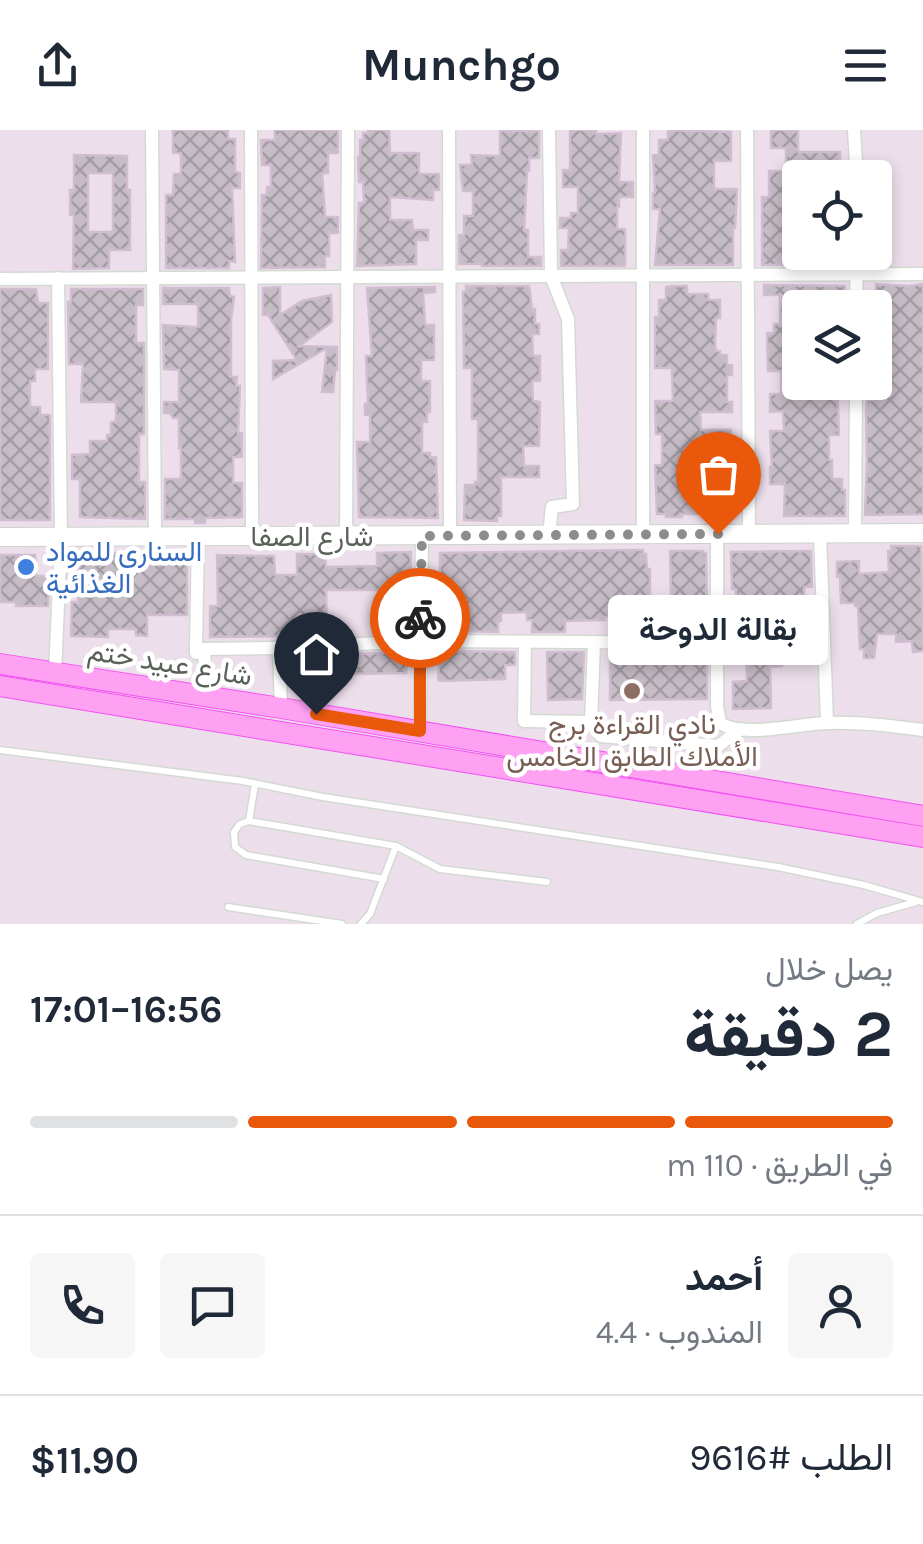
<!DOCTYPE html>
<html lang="ar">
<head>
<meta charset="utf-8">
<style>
	body { margin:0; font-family:Karla,Vazirmatn,sans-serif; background:#f6f6f7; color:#1f2937; direction:rtl; height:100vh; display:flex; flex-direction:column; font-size:38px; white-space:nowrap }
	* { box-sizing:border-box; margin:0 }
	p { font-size:32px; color:#747a83 }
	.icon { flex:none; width:55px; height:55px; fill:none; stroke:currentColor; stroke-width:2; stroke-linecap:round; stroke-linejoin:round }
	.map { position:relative; height:794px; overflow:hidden; direction:ltr }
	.drawer { display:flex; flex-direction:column; background:#fff; flex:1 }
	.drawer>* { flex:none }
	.fabs { position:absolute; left:782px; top:30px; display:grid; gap:20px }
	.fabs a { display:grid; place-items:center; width:110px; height:110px; border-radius:10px; background:#fff; box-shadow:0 5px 15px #0003; font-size:50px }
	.pin { position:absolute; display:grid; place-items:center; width:85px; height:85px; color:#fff; margin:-102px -42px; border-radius:50% 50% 50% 0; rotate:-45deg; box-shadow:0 0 10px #0007 }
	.pin .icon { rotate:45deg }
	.courier { position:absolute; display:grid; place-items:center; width:100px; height:100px; margin:-50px; border:8px solid #ea580c; border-radius:50%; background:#fff; color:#222; box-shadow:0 2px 12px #0007 }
	.bubble { position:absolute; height:70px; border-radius:10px; background:#fff; box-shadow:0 5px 15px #0003; font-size:32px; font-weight:700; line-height:70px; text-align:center; direction:rtl }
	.overview em { font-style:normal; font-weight:700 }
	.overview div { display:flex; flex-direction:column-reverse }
	.overview { display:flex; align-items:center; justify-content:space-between; height:170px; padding:0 30px }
	h1 { font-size:65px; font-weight:700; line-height:75px }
	.bar { display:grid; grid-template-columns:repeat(4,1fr); gap:15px 10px; align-content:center; height:120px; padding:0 30px }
	.bar i { height:12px; border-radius:8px; background:#e0e1e3 }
	.bar .current { background:#ea580c }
	.bar p { grid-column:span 4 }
	.line { display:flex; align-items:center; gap:25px; padding:0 30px; border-top:2px solid #e0e1e3 }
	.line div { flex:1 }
	.round { display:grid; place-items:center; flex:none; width:105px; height:105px; border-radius:10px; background:#f6f6f7 }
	header { display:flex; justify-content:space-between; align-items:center; height:130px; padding:0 30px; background:#fff; font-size:45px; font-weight:700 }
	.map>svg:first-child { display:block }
	.building { fill:url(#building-cross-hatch); stroke:#d0bed0; stroke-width:2.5; fill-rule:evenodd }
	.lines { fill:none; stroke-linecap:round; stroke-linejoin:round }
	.lane-casing { stroke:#d3dad2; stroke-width:9 }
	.street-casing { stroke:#d3dad2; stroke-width:15 }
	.secondary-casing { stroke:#cbd4ca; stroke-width:20 }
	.primary-casing { stroke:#f252f1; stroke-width:22 }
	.lane { stroke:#fff; stroke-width:6 }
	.street { stroke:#fff; stroke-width:12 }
	.secondary { stroke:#fff; stroke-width:18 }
	.primary { stroke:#ffa1f3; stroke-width:20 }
	.done { stroke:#8c8d8b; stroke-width:10; stroke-dasharray:0 18 }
	.route { stroke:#ea580c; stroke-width:12 }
	.shop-dot { fill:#3f7fe0; stroke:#fff; stroke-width:4 }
	.education-dot { fill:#8d6e63; stroke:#fff; stroke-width:4 }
	.labels { text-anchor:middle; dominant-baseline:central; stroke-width:9; stroke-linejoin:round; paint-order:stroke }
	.street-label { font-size:28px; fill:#596158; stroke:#fff }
	.shop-label { font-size:28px; fill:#366cbe; stroke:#fff; text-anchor:start }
	.education-label { font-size:28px; fill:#785e54; stroke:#fff }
</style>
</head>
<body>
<header><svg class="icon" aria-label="menu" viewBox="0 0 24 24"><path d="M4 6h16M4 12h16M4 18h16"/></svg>Munchgo<svg class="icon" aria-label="share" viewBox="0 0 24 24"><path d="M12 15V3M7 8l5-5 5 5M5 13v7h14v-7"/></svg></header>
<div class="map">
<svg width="923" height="794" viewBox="0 0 923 794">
	<defs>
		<pattern id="building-cross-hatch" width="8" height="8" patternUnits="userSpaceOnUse" patternTransform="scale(2.5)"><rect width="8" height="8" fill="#c6bcc6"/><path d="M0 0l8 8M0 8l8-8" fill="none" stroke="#a49ca4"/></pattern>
	</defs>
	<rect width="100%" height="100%" fill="#ecdfeb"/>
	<g class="building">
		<path d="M173,0h55v9h7v33l5,1v15h-8l3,74 -6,-1v7h-63v-73h7l1,-21h7v-21h-8z"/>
		<path d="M275,0h63v23h-10v20h-6l3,44h13v16h-9v23h-4v11l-64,1 1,-73h5v-8h4v-22h-9l-1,-25h14z"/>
		<path d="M368,0h21l1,23h29v21h20v16h-6v10l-43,-3v23h22l1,10h15v10h-12v24l-59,2 2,-63h5l-1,-21h-4l-1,-25h2v-17h3v-7h5z"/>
		<path d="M570,0h26v4l25,-1 -2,49h14v15h-14v10h-2v22h8v37h-64v-16h7l1,-22h-9v-10h11v-5h7v-26h-15v-17h7z"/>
		<path d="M668,0l63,2v29h-17v28h23l-2,39h-2v37h-78l5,-56h-7v-16h2l-2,-38h6v-15h9z"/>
		<path d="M771,0h27v22h42v26h-40v8h-3v36h3v30h37v3h7v9l-82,1v-68h7v-26h17v-23h-15z"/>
		<path d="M500,1h39v27h-10v13h-2l-3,59h4v27h13v9h-59v-2h-23v-29h5v-19h9v-25h-10l-3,-26h12l-1,-10 29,1z"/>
		<path d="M74,25l53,1v34h3v60h-21v18l-36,1 1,-54h-4v-25h4zM88,43h25v59h-25z"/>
		<path d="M876,154l33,2 14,-2v230l-58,1 2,-52 -1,-52 1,-11h5v-17h5l1,-62h-3z"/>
		<path d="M764,155l81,1v22h-45l-1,50 1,24h37l2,53h-10v25h3v19h10v11h3v26h-61l1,-32h-15v-17h2l-2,-36h14l-1,-20 -13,1v-18h11v-23h-13l-1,-38h7v-9h6v-29h-16z"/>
		<path d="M466,156h63l3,23h3v15h4v10h-7l1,22h7v25h-8l1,20 7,1 -1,44h-16l1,20h15v11h-38v39h-4v5l-33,-1 1,-35h10v-3h3v-63h-6v-51h-8l-1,-76h3z"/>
		<path d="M672,156h15v8h21v6h12v18h-4l-1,27 1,6h4v4h7v10h5v10h-5v27h5v10h-32l1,18h30v11h8v13h-15v22h7v38h-49v3h-16v-3h-9l-2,-49h7v-31h-6l-1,-33h18l-1,-33h-17v-51h4v-17h7v-13z"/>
		<path d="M280,157v28l22,-14 29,-6 1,27 -33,24 38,1v23h-2l-2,22h-11l5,-44 -54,31v-18l24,-1 -29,-45h-5v-27z"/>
		<path d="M435,157v5l-12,1 2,32h9v35h-13v21h9v31h-3v10h-5v31h8v5l6,-1 2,61 -79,-1 -2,-75h13v-27h-5v-11h3l-2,-48h6l-5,-68z"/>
		<path d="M163,158h66l1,8 4,1 -3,23v57h6l-1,9h4l-2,47h4v24h-9v26h9v34l-37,1v5h-10v-4h-30v-40h16v-31h-2v-30h-6l-3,-5h-6v-11h15v-32l-15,-1 -1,-44 35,2v-23h-35z"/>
		<path d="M0,159h36l2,14h10v66h-13v12h-5v26h10v8h10v105h-50z"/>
		<path d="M71,159h72v16h-7v38h8v91h-5v48h6v37l-65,-2v-38h-8v-24l18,-1v-13h17v-6h4v-13h5v-20h-35l2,-38h-14l-1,-62h3z"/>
		<path d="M891,416h30l2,105 -10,1 -1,-11 -16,1v-8h-19l-3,24h-10v-9h-4l-2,-43h-3v-3h-14l-1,-26h-3v-15l22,-1v13l30,-2 -1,-21h4z"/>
		<path d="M633,420h10v4h3l1,15h3v28h21l-1,-46h33v2h3l1,55 -2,2h-11v12h-4l1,11 -57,-1v-16l-30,1 1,3 -40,1v11h-33v-12h-5v-8l-26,1v8h-3v11l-34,-1v-5h-21v-11h-6v-10l10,-3v-22h-7v-27z"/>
		<path d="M811,421l1,36h-8l1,40h-24l1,39 -12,1 1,41 -38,1v-27l14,-1 -1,-30h-7v-43l-3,1v-20h-4l-1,-37z"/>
		<path d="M411,422v79l-33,2v-43h-52l1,46 -117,1v-31h8l-1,-51 57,1 1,19h22v-21h28l1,13 51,-1v-13z"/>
		<path d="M87,423l100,1v61h-40v21l-11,-1v-6h-28v8l-37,-1 1,-34h6l1,-35 7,-9z"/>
		<path d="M0,425h35l1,21h13l-1,30h-32v-4h-16z"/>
		<path d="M440,521l75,1v13h-10v14l-65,2 -2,-2z"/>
		<path d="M410,522v11h-3l-1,10 -51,1 -5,-9v-11z"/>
		<path d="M547,522h37l-2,47 -34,1z"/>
		<path d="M610,522l97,1v46l-97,1z"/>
	</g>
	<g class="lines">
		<defs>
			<g id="lane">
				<path d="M0,620l243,31 80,16 455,70 86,18 59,17"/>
				<path d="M249,691l6,-37"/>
				<path d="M384,749l-138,-24 -11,-8 -1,-15 6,-8 9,-3 147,25 44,23 107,13"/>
				<path d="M228,777l114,17"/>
				<path d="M361,794l9,-10 26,-68"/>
				<path d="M857,794l20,-11 39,-11"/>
			</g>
			<g id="street">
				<path d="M152,0l3,407"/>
				<path d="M251,0l1,407"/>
				<path d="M449,0l1,406"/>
				<path d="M549,0l2,146 17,43 5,185 -21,3 -3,28"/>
				<path d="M747,0l2,404"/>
				<path d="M854,0l3,48"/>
				<path d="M0,149l923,-5"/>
				<path d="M856,178l1,-56"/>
				<path d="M717,404v172l3,17c24,16 80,0 109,0 31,-1 63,3 94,7"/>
				<path d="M820,404l7,188"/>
				<path d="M855,404l1,-152"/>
				<path d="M643,405v-405"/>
				<path d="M346,406l2,-406"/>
				<path d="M198,407l-2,110v6l8,-4 3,48"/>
				<path d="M525,512l-1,79 67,1 10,14 117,10 23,-17"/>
				<path d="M204,519l75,-1"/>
				<path d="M55,543l6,-135 -3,-260"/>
				<path d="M281,578l-2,-60 141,-7 298,2"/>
				<path d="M591,592l3,-78"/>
				<path d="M420,601l2,-195"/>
			</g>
			<path id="secondary" d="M0,407l923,-4"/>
			<g id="primary">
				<path d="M0,534l281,44 642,108"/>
				<path d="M0,556l923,151"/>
			</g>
		</defs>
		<use href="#lane" class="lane-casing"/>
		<use href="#street" class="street-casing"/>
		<use href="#secondary" class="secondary-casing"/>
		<use href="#primary" class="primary-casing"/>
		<use href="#lane" class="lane"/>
		<use href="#street" class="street"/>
		<use href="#secondary" class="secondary"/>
		<use href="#primary" class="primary"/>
	</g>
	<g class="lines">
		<path class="done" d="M420,488l2,-82 296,-2"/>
		<path class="route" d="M316,584l104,17v-113"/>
	</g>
	<circle class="shop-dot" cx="26" cy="437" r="10"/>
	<circle class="education-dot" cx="632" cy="561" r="10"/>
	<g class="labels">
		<g class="street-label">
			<text x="312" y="406">شارع الصفا</text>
			<text transform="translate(170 533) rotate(9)">شارع عبيد ختم</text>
		</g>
		<g class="shop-label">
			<text x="46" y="421">السناري للمواد<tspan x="46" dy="32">الغذائية</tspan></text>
		</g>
		<g class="education-label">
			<text x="632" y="594">نادي القراءة برج<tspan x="632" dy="32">الأملاك الطابق الخامس</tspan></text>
		</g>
	</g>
</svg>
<div class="fabs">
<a><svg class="icon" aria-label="locate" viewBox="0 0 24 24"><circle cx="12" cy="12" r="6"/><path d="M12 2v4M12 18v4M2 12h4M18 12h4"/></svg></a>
<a><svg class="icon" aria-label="layers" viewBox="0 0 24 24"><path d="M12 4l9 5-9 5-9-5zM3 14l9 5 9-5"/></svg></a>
</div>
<div class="pin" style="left:718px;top:404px;background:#ea580c"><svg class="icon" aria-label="bag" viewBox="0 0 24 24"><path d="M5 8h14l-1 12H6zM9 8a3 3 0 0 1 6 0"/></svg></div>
<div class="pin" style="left:316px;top:584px;background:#1f2937"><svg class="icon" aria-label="home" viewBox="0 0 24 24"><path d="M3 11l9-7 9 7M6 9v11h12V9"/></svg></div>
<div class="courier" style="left:420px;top:488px"><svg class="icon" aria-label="bike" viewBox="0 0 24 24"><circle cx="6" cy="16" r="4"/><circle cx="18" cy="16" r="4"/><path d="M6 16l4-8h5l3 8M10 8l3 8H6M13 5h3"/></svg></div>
<div class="bubble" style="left:608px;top:465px;width:220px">بقالة الدوحة</div>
</div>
<section class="drawer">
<div class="overview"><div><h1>2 دقيقة</h1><p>يصل خلال</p></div><em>16:56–17:01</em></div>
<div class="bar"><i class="current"></i><i class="current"></i><i class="current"></i><i></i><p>في الطريق · 110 m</p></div>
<div class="line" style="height:180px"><a class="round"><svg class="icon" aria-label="person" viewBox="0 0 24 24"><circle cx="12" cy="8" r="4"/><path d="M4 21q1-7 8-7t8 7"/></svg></a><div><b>أحمد</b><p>المندوب · 4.4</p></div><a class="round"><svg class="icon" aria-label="chat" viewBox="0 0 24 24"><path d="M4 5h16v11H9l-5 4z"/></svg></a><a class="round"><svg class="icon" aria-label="phone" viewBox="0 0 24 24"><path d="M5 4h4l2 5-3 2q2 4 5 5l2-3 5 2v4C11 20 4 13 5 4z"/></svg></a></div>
<div class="line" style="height:130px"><div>الطلب #9616</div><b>$11.90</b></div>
</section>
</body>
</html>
